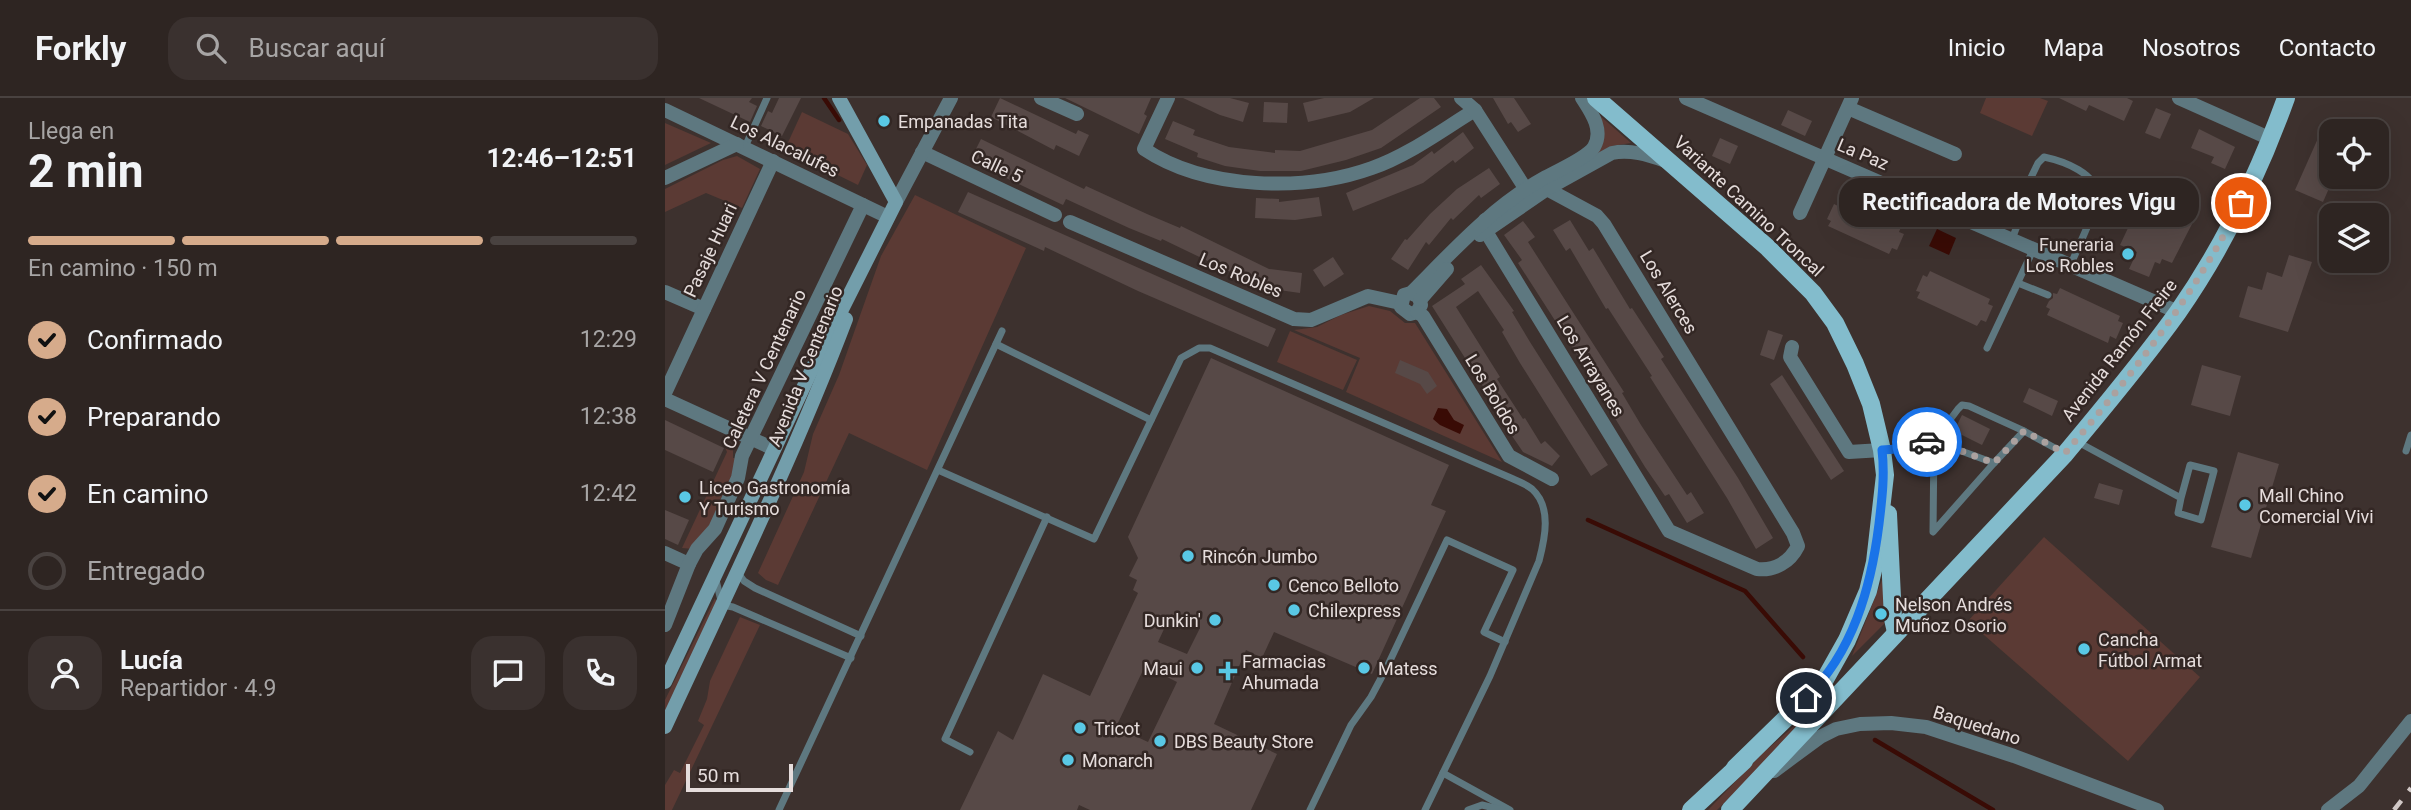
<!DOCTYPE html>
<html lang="es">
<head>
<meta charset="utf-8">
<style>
	body { margin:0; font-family:Roboto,sans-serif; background:#3a312f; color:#f1f3f6; height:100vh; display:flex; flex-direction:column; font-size:26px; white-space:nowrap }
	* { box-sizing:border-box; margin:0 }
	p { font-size:23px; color:#a7a5a5 }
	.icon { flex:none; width:38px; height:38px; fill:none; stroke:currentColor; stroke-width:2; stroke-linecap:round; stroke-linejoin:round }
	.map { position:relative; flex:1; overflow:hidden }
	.drawer { display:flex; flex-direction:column; background:#2e2522; width:665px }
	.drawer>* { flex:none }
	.controls { position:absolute; left:1654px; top:21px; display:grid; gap:14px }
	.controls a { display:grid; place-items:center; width:70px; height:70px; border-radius:14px; background:#2e2522; box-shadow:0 7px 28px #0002,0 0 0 2px #494240; font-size:35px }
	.scale { position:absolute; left:21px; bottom:18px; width:107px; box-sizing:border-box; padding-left:7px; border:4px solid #e6dddc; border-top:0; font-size:19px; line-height:24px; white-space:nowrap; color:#e6dddc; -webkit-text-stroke:5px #332724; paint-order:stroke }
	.pin { position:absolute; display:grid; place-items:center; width:60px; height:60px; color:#fff; margin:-30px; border:4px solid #fff; border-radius:50%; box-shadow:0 2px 7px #0007 }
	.courier { position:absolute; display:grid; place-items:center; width:70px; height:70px; margin:-35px; border:5px solid #1a73e8; border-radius:50%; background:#fff; color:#222; box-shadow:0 2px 9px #0007 }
	.bubble { position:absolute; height:49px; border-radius:21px; background:#2e2522; box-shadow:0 7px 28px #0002,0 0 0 2px #494240; font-size:23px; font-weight:700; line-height:49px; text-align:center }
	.head em { font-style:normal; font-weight:700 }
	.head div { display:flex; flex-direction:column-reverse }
	.head { display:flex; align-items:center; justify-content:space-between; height:119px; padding:0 28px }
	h1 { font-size:46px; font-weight:700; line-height:52px }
	.bar { display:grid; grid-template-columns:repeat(4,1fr); gap:10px 7px; align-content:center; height:84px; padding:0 28px }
	.bar i { height:9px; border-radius:5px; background:#494240 }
	.bar .active { background:#d6ab8b }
	.bar p { grid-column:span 4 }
	.line { display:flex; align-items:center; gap:18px; padding:0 28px; border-top:2px solid #494240 }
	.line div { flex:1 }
	.round { display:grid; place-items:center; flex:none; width:74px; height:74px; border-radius:21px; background:#3a312f }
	ol { padding:0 28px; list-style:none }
	li { display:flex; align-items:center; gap:21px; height:77px }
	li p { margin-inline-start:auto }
	li .icon { padding:7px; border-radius:50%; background:#d6ab8b; color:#111; stroke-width:4 }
	li:last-child { color:#a7a5a5 }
	li i { width:38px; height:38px; border:4px solid #494240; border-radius:50% }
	header { display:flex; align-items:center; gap:42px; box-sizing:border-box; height:98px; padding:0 35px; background:#2e2522; border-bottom:2px solid #494240 }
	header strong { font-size:33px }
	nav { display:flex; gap:38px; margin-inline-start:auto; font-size:24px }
	.search { width:490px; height:63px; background:#3a312f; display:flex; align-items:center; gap:18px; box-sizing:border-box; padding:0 24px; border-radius:21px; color:#a7a5a5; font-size:26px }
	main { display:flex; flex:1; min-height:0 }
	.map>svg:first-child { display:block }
	.green { fill:#5b3a34 }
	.water { fill:#390b05 }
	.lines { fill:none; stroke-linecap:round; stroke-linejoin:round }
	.stream { stroke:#390b05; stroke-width:4.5 }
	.building { fill:#574947; fill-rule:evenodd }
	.service { stroke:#5e7880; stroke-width:7 }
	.minor { stroke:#5e7880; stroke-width:14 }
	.tertiary { stroke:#5e7880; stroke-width:14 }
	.secondary { stroke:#739eab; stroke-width:14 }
	.primary { stroke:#83bccc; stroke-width:18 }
	.rail { stroke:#d2c9c7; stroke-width:4.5; stroke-dasharray:12 12; stroke-linecap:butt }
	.done { stroke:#aba19f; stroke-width:7; stroke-dasharray:0 12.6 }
	.route { stroke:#1a73e8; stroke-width:9 }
	.poi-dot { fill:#59c8e5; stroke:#332724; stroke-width:2.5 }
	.labels { text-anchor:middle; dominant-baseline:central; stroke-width:5; stroke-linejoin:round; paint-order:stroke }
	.poi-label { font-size:18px; fill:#e6dddc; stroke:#332724; text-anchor:start }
	.street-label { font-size:18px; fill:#e6dddc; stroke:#332724 }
</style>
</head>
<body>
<header>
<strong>Forkly</strong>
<div class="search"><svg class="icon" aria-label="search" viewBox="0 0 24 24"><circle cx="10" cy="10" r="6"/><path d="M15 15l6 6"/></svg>Buscar aquí</div>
<nav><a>Inicio</a><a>Mapa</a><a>Nosotros</a><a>Contacto</a></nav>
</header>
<main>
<section class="drawer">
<div class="head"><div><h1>2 min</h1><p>Llega en</p></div><em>12:46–12:51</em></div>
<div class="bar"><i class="active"></i><i class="active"></i><i class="active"></i><i></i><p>En camino · 150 m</p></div>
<ol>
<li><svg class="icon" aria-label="check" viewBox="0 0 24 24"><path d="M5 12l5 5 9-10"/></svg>Confirmado<p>12:29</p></li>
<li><svg class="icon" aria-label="check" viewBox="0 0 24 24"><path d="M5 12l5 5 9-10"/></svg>Preparando<p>12:38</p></li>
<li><svg class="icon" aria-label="check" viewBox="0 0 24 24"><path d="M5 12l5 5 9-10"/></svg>En camino<p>12:42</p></li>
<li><i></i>Entregado</li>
</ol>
<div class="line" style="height:126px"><a class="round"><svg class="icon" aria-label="person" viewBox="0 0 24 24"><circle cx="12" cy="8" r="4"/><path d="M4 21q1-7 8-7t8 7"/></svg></a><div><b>Lucía</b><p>Repartidor · 4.9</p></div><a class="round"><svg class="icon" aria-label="chat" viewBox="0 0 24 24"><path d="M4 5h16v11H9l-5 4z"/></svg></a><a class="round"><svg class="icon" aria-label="phone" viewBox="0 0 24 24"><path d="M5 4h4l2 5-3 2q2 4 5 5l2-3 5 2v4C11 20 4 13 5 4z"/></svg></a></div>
</section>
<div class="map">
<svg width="1746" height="712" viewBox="0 0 1746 712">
	<rect width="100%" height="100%" fill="#3d312e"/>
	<g class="green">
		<path d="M1321,0h54l8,3 -16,35 -52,-23z"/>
		<path d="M137,14l46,22 19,31 -9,20 -73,-36z"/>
		<path d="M933,16l33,29 -19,3 -17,10z"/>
		<path d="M0,25l46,20 -46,22z"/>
		<path d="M72,58l23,13 -18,39 -36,-15 -41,19v-23l58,-29z"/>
		<path d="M250,97l111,53 -99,222 -78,-37 -71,152 -12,-5 -8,-7 46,-101 9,-38 26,-59 42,-119z"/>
		<path d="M704,208l21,5 15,12h10l87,139 -156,-70 14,-34 -66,-28 23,-3 24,-12z"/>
		<path d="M625,233l67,29 -14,30 -66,-28z"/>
		<path d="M58,345l10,6v9h4c-1,33 -23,67 -44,91l-11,-1 45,-96z"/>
		<path d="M1379,439l156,140 -72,84 -160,-140z"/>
		<path d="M1218,479l1,47 -32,32z"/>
		<path d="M50,500l2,6 -52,110v-14z"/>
		<path d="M75,519l20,8 -88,185h-7v-25l9,-15 6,3 24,-48 -6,-4 9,-22 3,-18z"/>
		<path d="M1137,621l3,3 -88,88h-9l55,-57z"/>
	</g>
	<g class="water">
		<path d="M1272,131l19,9 -7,17 -20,-9z"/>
		<path d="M773,310l9,1 7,11 10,5 -4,9 -20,-9 -7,-6z"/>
	</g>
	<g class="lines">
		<g class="stream">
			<path d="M159,0l15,22"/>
			<path d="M923,422l157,71 58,66"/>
			<path d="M1210,642l118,70"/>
		</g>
	</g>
	<g class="building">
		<path d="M34,0h53l-3,4 8,4 -7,16z"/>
		<path d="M114,0h22l-19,38 -21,-10 7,-15 4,2z"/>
		<path d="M335,0l76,36 2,-4 11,5 -10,21 -23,-11 -2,5 -63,-33z"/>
		<path d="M400,0h86l-7,16 3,2 -8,18z"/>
		<path d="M518,0h47l19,5 -6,19 -23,-7z"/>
		<path d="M659,0h50l-24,14 -42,10 -5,-19z"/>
		<path d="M755,0h14l7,9 -60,41 -35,12 -45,11h-41l-35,-5 -28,-9 1,-4 -33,-14 8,-18 22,9 -2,5 36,12 46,6v-3l25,1 72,-21z"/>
		<path d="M828,0h21l17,26 -13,8 -7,-10 -3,2z"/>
		<path d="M1394,0h68l6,3 -9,20 -35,-16 -3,6z"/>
		<path d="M599,4l24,1 -1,20 -24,-1z"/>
		<path d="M1491,10l15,6 -11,25 -15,-6z"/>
		<path d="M1123,12l24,11 -7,15 -24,-11z"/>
		<path d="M1658,29l8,4v46h3l-11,25 -28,-12z"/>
		<path d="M1534,31l36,18 -10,22 -14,-6 3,-6 -23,-9z"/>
		<path d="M798,34l11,16 -19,15 -2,-3 -30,23 -70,28 -7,-18 67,-28 19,-14 2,3z"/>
		<path d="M1055,40l18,8 -8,18 -18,-8z"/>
		<path d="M316,41l103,50 2,-3 61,28 33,14 1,-2 88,43 33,4 -2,20 -36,-5 -102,-49 -1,2 -32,-13 -63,-29 -3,6 -53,-25 -39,-21z"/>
		<path d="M824,70l11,16 -19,14 -2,-3 -26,25 -2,-2 -22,27 -3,-3 -18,28 -17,-11 14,-20 2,1 23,-26 27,-25z"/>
		<path d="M303,94l308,137 -8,18 -130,-56 -93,-44 -1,4 -86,-39z"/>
		<path d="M654,99l3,19 -27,4 -40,-2 1,-20 23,1v3z"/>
		<path d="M1176,101l60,28 -2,5 5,2 -7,16 -5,-2 -3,6 -61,-28 3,-5 -4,-2 7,-15 4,2z"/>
		<path d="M1447,102l40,19 5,-10 35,15 -20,39 -10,-4 -2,5 -5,-2 -6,15 -20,-8 8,-17 -17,-7 8,-17 -24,-11z"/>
		<path d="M905,122l19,31 4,-3 37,61 2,-1 32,49 -3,2 77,119 35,60 -17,11 -29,-51 -77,-121 2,-1 -24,-37 -20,-31 -2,1 -36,-61 -4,3 -13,-21z"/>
		<path d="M858,123l12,16 -7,5 96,150 -2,1 19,32 46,70 4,-3 13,21 -17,10 -18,-29 -4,2 -20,-29 -32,-52 2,-1 -97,-151 4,-3 -18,-25z"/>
		<path d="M1624,157l23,7 -24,70 -49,-15 9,-31 14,4 5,-18 15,5z"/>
		<path d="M668,159l11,17 -20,13 -11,-17z"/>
		<path d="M816,167l33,46 -2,1 18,30 78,123 -17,11 -71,-113 -18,-31 2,-2 -26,-39 -22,16 44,70 -3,2 26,40 2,-1 16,26 4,-3 15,15 -8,10 -29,-14 -35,-51 3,-2 -59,-93 33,-22 -4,-5z"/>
		<path d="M1265,173l60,28 -2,5 5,2 -7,16 -5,-2 -4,6 -60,-28 3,-6 -4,-1 7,-16 4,2z"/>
		<path d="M1395,190l60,28 -2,5 5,2 -7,16 -6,-3 -2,7 -61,-28 3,-6 -4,-2 3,-6 4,-3v-5l4,1z"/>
		<path d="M1103,232l15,5 -9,25 -14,-5z"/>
		<path d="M546,260l238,107 -18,40 15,6 -74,163 -98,-42 -12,26 -16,-8 -32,74 63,30 -26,56h-161l-11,-5 -2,5h-117l38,-79 15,9 30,-66 47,22 48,-103 -5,-3 4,-10 -8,-4 9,-18 -10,-21zM506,516l29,14 -13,26 -29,-12zM480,568l32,16 -29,60 -32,-15z"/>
		<path d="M735,262l28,12 9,14 -10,8 -7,-10 -25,-11z"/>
		<path d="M1537,267l39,11 -11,40 -39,-11z"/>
		<path d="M1117,277l62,96 -13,9 -61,-96z"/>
		<path d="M1364,290l29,13 -6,15 -29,-14z"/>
		<path d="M1297,317l28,14 -8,16 -28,-14z"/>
		<path d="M0,322l59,28 -11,24 -48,-22z"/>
		<path d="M1573,354l41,12 -28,94 -40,-11z"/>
		<path d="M1434,385l24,7 -4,15 -25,-7z"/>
		<path d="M0,412l24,10 -11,25 -13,-6z"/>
	</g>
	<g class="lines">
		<g class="service">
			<path d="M80,49l22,-49"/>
			<path d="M1347,141l12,-31v-16l14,-29 6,-6c19,4 54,16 54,41 -1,9 -22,54 -27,66"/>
			<path d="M1353,185l30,12"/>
			<path d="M331,246l155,76"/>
			<path d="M1322,250l47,-100"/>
			<path d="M1411,343l105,57 -3,15 23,7 13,-49 -24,-6 -9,33"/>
			<path d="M1218,352l14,-1 37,-8 60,22 30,-32 40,22"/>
			<path d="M1741,353l5,-16"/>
			<path d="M1329,365l-61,69 1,-91 24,-32 4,-4 7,1 55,25"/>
			<path d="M273,372l156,69 87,-181 18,-10h11l301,130c7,3 15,6 21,11 20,18 13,49 7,72l-49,115 -65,134"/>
			<path d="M73,475l6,8 11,7 106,48"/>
			<path d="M51,482l6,25 11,2 118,51"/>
			<path d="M305,654l-25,-13 102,-222"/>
			<path d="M778,675l67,37"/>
			<path d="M114,712l223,-479"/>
			<path d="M645,712l41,-85 20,-28 16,-30 60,-127 66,30 -29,62 21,10"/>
			<path d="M803,712l14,-5 20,5"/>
		</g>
		<g class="minor">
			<path d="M376,0l36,16"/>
			<path d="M503,0l-24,51c61,41 161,43 228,19 37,-13 70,-38 103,-58"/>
			<path d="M796,0l14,12 50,78 22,1 50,27 7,8 189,309 5,13c-8,16 -23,25 -41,23l-88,-38 -184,-301v-10"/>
			<path d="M1021,0l492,214"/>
			<path d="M1514,0l92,41"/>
			<path d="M1183,10l107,46"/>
			<path d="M257,54l133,63"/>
			<path d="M231,104l55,-104"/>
			<path d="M1135,115l52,-115"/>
			<path d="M405,124l224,97 17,1 57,-24 32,7"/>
			<path d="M815,137l67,-46 65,-36c18,-4 36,2 54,8"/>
			<path d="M0,194l39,17"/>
			<path d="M746,195l8,4 2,8 -4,7 -7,2 -9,-7 3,-12 7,-2c42,-42 81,-86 133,-115 13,-7 43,-20 50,-31 10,-17 -3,-35 -12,-49"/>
			<path d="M755,202l27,-31"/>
			<path d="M752,214l6,4 86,140 43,23"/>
			<path d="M1127,249l-2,10 59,95 33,-2"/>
			<path d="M0,295l108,-232"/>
			<path d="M0,301l109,50"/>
			<path d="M0,455l24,11"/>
			<path d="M0,527l24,-61 8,-15 18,-20 23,-51 4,-22 121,-251"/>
		</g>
		<g class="tertiary">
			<path d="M0,12l223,107"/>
			<path d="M0,80l72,-34"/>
			<path d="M1109,673l46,-34 16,-8 24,-5 31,-1 35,4 88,29 143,54"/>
			<path d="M1663,712l31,-24 52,-65"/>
		</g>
		<g class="secondary">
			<path d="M0,584l148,-315 83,-165 -57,-104"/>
			<path d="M0,629c62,-134 128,-269 181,-408"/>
		</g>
		<g class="primary">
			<path d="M931,0l171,149 46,46 22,30 20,41 16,40 11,46 3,25 -10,87 -7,29 -21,49 -23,41 -89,87"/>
			<path d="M1223,416l5,105 3,13"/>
			<path d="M1026,712l53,-49"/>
			<path d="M1065,712l335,-356c39,-47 78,-93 113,-142 46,-66 81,-139 108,-214"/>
		</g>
		<path class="rail" d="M1729,712l17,-22"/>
	</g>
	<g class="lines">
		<path class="done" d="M1262,344l7,-1 60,22 30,-32 41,22c67,-78 129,-157 176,-250"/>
		<path class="route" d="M1141,600c47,-46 65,-110 73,-174 3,-25 6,-49 3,-74l15,-1 30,-7"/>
	</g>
	<g class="poi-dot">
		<circle cx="219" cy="23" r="7"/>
		<circle cx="1463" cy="156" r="7"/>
		<circle cx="20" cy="399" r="7"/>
		<circle cx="1580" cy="407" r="7"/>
		<circle cx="523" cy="458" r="7"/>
		<circle cx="609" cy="487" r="7"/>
		<circle cx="629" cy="512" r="7"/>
		<circle cx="1216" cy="516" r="7"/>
		<circle cx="550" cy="522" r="7"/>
		<circle cx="1419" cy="551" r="7"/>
		<circle cx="532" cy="570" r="7"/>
		<circle cx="699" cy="570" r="7"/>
		<path d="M559.5 562.5h7v7h7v7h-7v7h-7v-7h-7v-7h7z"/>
		<circle cx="415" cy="630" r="7"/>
		<circle cx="495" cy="643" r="7"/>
		<circle cx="403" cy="662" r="7"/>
	</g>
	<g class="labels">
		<g class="poi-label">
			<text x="233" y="23">Empanadas Tita</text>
			<text x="1449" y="146" text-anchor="end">Funeraria<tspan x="1449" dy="21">Los Robles</tspan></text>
			<text x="34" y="389">Liceo Gastronomía<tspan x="34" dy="21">Y Turismo</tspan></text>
			<text x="1594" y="397">Mall Chino<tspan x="1594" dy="21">Comercial Vivi</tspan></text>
			<text x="537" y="458">Rincón Jumbo</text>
			<text x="623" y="487">Cenco Belloto</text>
			<text x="1230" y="506">Nelson Andrés<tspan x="1230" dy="21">Muñoz Osorio</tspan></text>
			<text x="643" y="512">Chilexpress</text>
			<text x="536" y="522" text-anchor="end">Dunkin'</text>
			<text x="1433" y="541">Cancha<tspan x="1433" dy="21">Fútbol Armat</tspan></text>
			<text x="577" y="563">Farmacias<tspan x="577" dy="21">Ahumada</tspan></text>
			<text x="518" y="570" text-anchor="end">Maui</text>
			<text x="713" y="570">Matess</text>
			<text x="429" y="630">Tricot</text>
			<text x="509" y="643">DBS Beauty Store</text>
			<text x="417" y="662">Monarch</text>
		</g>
		<g class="street-label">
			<text transform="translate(120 48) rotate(26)">Los Alacalufes</text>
			<text transform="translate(1198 56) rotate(23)">La Paz</text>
			<text transform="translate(332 68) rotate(25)">Calle 5</text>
			<text transform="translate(1084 108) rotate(43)">Variante Camino Troncal</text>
			<text transform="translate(45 152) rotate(-65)">Pasaje Huari</text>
			<text transform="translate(576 177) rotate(23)">Los Robles</text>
			<text transform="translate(1004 194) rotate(59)">Los Alerces</text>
			<text transform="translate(1454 252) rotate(-52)">Avenida Ramón Freire</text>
			<text transform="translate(140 268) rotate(-68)">Avenida V Centenario</text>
			<text transform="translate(926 268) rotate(59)">Los Arrayanes</text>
			<text transform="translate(99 271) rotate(-65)">Caletera V Centenario</text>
			<text transform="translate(828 296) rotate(59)">Los Boldos</text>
			<text transform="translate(1312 627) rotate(18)">Baquedano</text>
		</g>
	</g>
</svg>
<div class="controls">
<a><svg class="icon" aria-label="locate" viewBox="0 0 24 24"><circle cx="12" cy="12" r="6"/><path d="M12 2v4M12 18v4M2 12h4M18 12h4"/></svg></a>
<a><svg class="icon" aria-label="layers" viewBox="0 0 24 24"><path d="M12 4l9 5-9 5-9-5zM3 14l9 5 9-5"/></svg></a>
</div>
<div class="scale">50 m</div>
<div class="pin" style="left:1576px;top:105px;background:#ea580c"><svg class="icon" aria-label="bag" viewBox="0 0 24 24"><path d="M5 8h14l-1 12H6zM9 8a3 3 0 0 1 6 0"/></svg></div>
<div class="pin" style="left:1141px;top:600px;background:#1f2937"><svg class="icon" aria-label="home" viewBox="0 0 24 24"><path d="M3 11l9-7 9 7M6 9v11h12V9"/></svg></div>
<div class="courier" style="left:1262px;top:344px"><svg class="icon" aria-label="car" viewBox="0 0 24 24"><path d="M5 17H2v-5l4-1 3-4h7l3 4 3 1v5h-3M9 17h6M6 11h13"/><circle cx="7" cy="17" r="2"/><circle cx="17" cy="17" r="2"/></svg></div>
<div class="bubble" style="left:1174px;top:80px;width:360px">Rectificadora de Motores Vigu</div>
</div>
</main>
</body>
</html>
